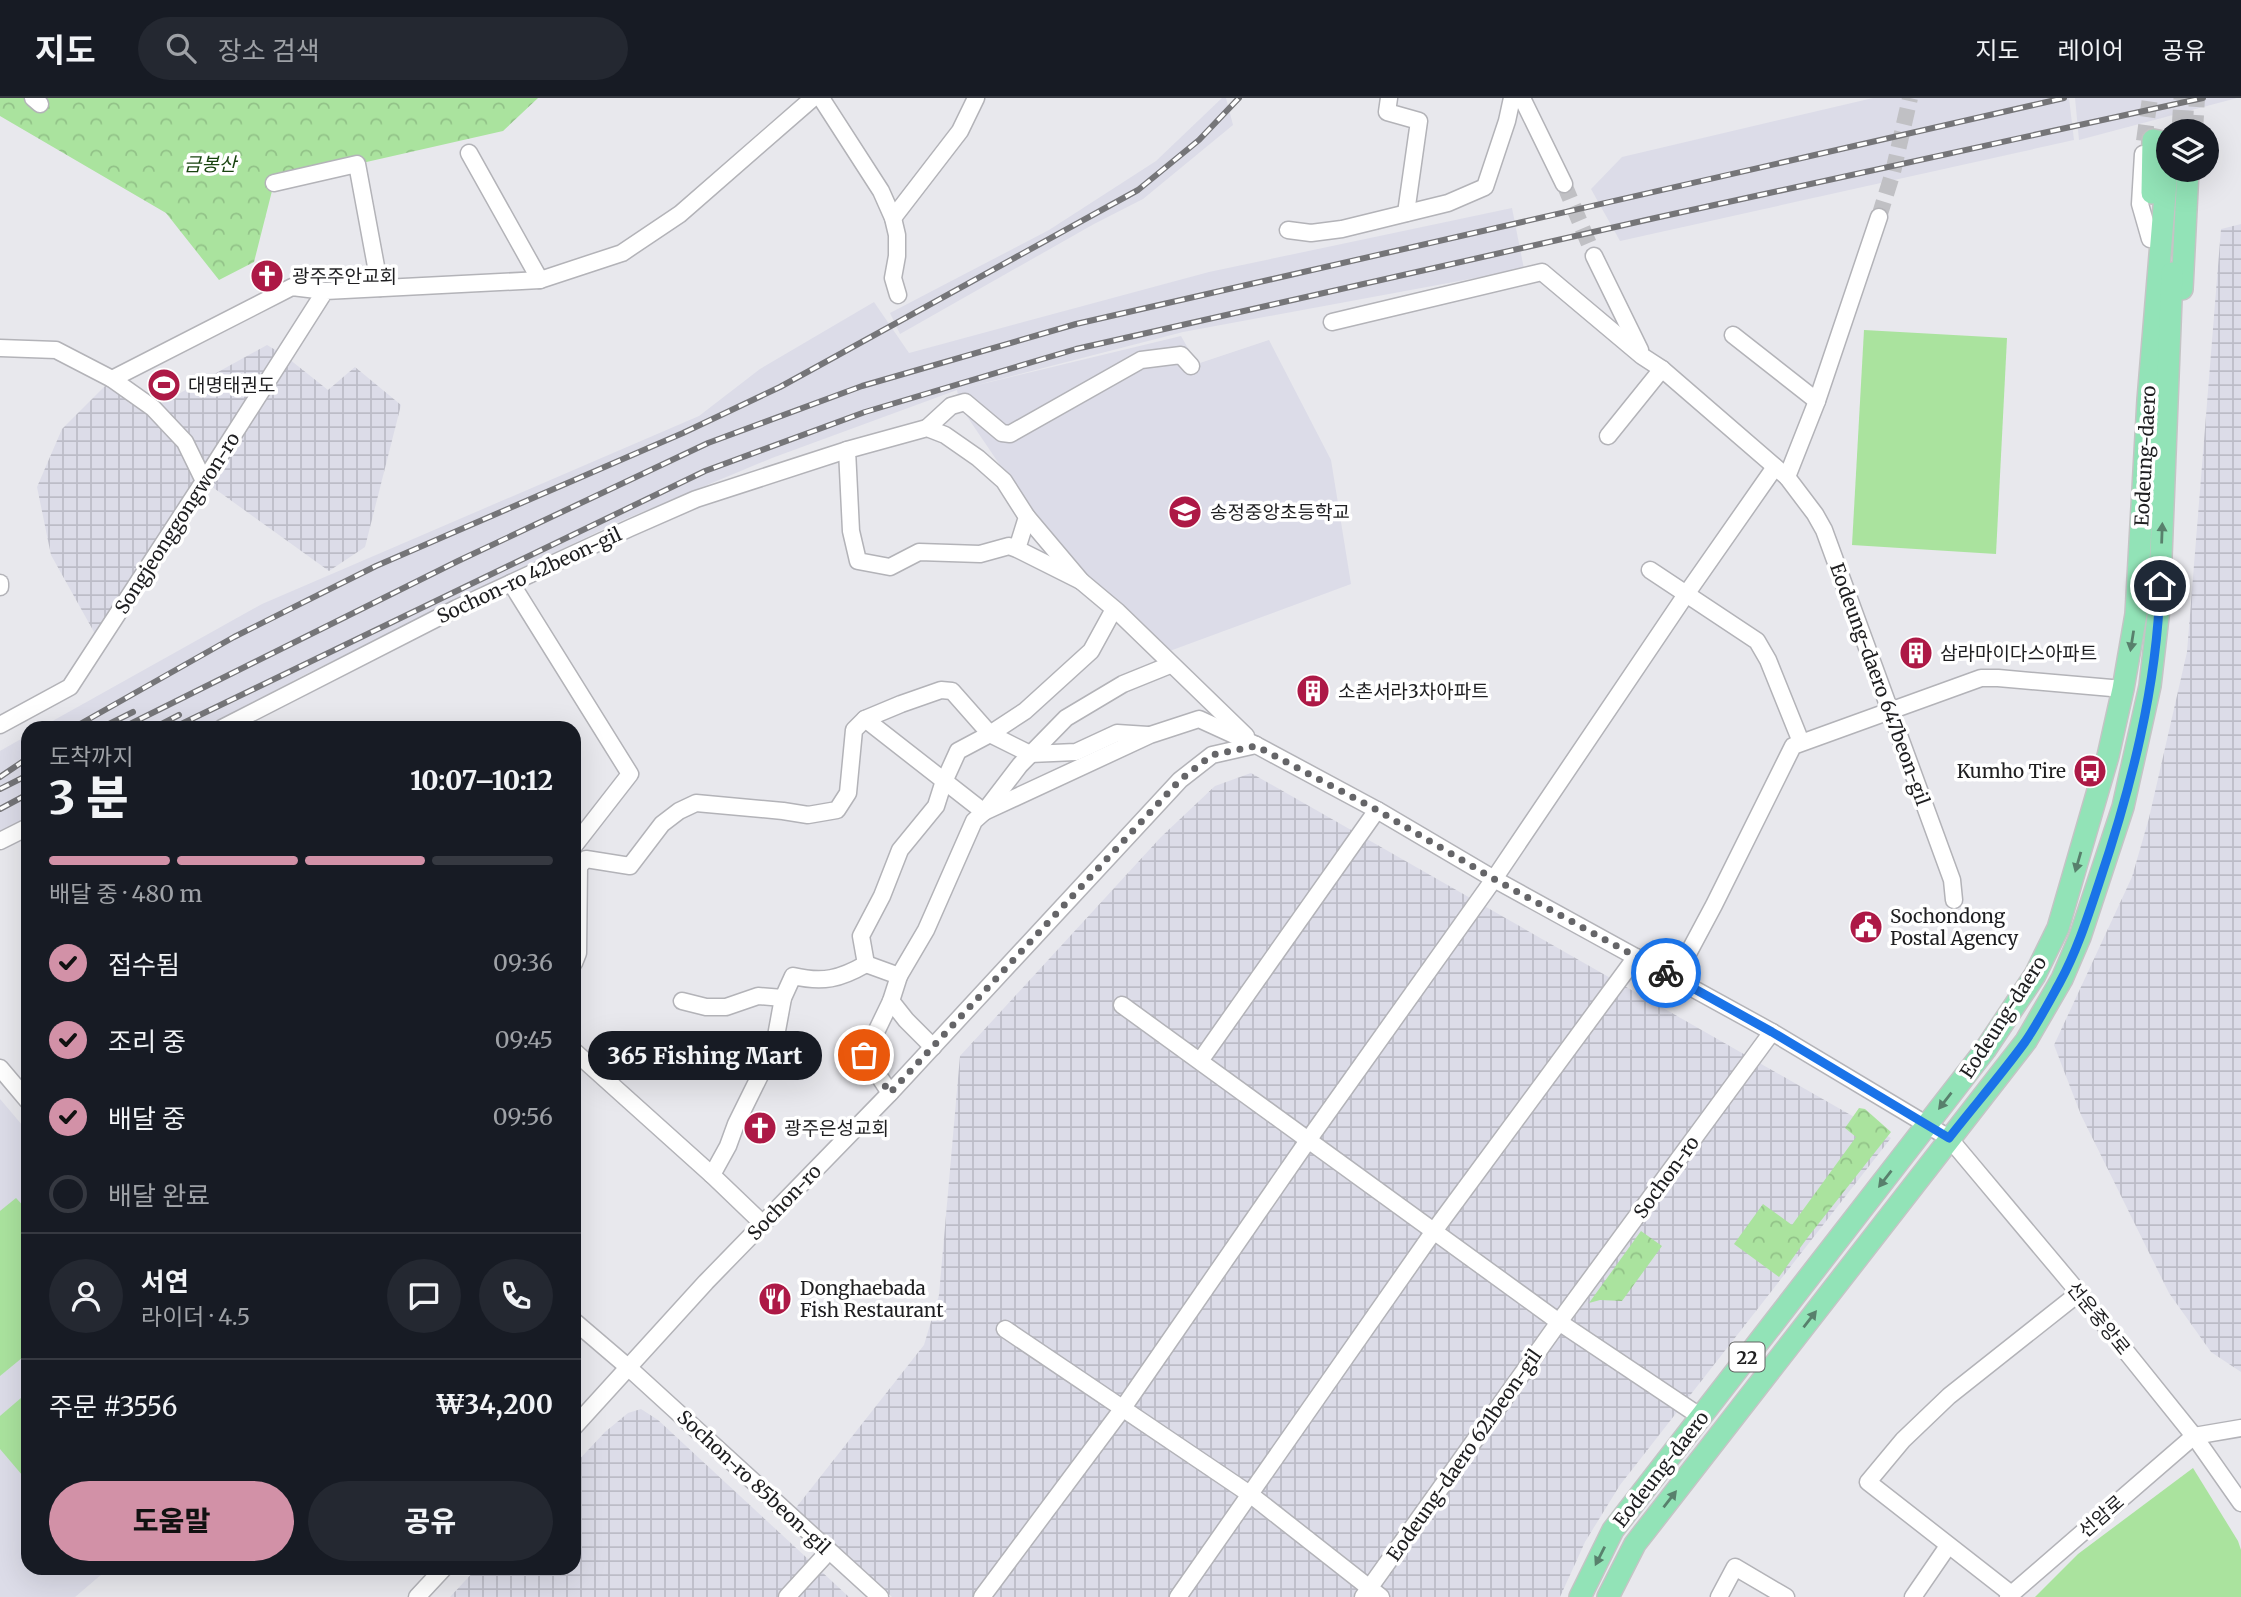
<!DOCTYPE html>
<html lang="ko">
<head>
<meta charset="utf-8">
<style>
	body { margin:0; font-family:Merriweather,"Noto Sans KR",serif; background:#242831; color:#f1f3f6; height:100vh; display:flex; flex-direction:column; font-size:26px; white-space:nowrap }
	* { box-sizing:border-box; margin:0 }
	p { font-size:23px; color:#9ea1a6 }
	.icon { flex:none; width:38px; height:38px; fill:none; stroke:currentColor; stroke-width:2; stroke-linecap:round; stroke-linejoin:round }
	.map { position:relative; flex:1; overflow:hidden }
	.sheet { position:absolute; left:21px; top:623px; width:560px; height:854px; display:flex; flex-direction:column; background:#171b24; border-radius:21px; box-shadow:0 7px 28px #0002 }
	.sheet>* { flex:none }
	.controls { position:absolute; left:2156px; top:21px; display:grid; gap:14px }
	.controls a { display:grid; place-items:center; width:63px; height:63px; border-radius:50%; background:#171b24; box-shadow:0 7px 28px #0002; font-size:35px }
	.pin { position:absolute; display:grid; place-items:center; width:60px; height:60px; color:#fff; margin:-30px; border:4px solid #fff; border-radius:50%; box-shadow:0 2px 7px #0007 }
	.courier { position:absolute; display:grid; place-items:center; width:70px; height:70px; margin:-35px; border:5px solid #1a73e8; border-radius:50%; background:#fff; color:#222; box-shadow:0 2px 9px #0007 }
	.bubble { position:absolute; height:49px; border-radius:24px; background:#171b24; box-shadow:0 7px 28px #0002; font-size:23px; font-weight:800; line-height:49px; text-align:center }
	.head em { font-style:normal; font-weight:800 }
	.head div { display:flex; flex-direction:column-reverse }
	.head { display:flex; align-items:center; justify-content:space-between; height:119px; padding:0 28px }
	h1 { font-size:46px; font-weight:800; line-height:52px }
	.bar { display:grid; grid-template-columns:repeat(4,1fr); gap:10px 7px; align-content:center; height:84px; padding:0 28px }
	.bar i { height:9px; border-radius:5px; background:#363941 }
	.bar .current { background:#d291a7 }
	.bar p { grid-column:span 4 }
	.line { display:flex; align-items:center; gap:18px; padding:0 28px; border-top:2px solid #363941 }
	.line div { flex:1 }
	.round { display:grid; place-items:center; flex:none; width:74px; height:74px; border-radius:37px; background:#242831 }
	ol { padding:0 28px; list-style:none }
	li { display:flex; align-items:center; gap:21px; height:77px }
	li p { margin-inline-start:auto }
	li .icon { padding:7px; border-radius:50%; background:#d291a7; color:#111; stroke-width:4 }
	li:last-child { color:#9ea1a6 }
	li i { width:38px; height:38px; border:4px solid #363941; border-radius:50% }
	.action { display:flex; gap:14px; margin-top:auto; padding:14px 28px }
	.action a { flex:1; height:80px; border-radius:42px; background:#d291a7; color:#111; font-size:28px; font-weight:800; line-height:80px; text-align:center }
	.action a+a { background:#242831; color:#f1f3f6 }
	header { display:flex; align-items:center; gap:42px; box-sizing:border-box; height:98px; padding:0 35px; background:#171b24; border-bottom:2px solid #363941 }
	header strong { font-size:33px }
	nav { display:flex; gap:38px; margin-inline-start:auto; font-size:24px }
	.search { width:490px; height:63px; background:#242831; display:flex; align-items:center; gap:18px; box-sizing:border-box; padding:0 24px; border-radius:38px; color:#9ea1a6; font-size:26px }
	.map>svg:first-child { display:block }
	.built { fill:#dcdce8 }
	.industrial { fill:url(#industrial-grid) }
	.green { fill:#aae39e }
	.forest { fill:url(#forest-crowns) }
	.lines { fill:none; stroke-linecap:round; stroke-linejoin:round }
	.minor-tunnel { stroke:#c0c0c4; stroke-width:16; stroke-dasharray:16 8; stroke-linecap:butt }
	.major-tunnel { stroke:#c0c0c4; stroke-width:21; stroke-dasharray:21 10; stroke-linecap:butt }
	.minor-casing { stroke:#b3b3b8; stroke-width:19 }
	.major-casing { stroke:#c4c4c5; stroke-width:24 }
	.minor { stroke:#fff; stroke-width:16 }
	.major { stroke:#92e3b7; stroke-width:21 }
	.rail-casing { stroke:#757578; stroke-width:6 }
	.rail { stroke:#fff; stroke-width:3.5; stroke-dasharray:10; stroke-linecap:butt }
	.oneway { fill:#58806c }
	.done { stroke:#656568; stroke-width:7; stroke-dasharray:0 12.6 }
	.route { stroke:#1a73e8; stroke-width:9 }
	.labels { text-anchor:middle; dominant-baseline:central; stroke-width:7; stroke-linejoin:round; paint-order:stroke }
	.shield { fill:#fff; stroke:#626263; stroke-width:2 }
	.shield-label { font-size:18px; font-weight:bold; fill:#1e1e20 }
	.park-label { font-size:19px; font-style:italic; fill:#194410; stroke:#fff }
	.poi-label { font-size:19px; fill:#1e1e20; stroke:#fff; text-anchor:start }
	.street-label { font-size:19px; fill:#1e1e20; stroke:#fff }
</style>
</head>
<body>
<header>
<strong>지도</strong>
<div class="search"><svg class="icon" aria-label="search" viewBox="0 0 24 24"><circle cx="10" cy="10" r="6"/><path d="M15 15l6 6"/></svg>장소 검색</div>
<nav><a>지도</a><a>레이어</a><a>공유</a></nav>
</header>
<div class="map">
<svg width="2241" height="1499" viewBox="0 0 2241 1499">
	<defs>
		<pattern id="industrial-grid" width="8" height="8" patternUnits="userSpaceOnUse" patternTransform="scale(1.75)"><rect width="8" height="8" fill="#dcdce8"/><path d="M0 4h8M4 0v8" fill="none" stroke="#bcbcc7"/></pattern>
		<pattern id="forest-crowns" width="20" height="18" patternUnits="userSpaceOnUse" patternTransform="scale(1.75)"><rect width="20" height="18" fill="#aae39e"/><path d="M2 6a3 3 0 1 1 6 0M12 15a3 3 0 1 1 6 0" fill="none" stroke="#92c288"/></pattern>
	</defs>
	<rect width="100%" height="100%" fill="#e8e8ed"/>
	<g class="built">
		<path d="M1222,0h4l7,27 -90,74 -49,25 -194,110 -10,-21 159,-83 107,-69z"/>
		<path d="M1873,0h196l5,42 -454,101 -29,-52 31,-32z"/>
		<path d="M2075,0h162l-158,42z"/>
		<path d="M1512,110l12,61 -341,63 -218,56 216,-52 16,28 72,-24 62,120 20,124 -184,68 -117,-113 -90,-133 -3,-16 -185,68 -156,65 -308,150 -104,55h-164l222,-124 437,-188 61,-47 114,-67 35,51 300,-81z"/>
		<path d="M28,637v84l-28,14v-82z"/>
		<path d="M0,1001l28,33v436h81l-34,29h-75z"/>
	</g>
	<g class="industrial">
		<path d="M2241,126v1148l-30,-20 -42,-59 -88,-178 -27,-70 78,-168 17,-59 38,-166 34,-423z"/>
		<path d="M267,247l17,10 44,35 27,-23 46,38 -36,142 -36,24 -125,-90 -105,160 -48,-86 -14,-68 25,-58 50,-50 41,29z"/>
		<path d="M1251,675l640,365 -271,347 -35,57 -25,55h-668l-97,-88 129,-164 15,-50 21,-239 201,-219 54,-51z"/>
		<path d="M641,1311l17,11 191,177h-399l27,-29h97v-103l31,-33 23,-19z"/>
	</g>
	<g class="green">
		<path d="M1864,232l143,8 -11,216 -144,-9z"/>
		<path d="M16,1100l12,13v142l-28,23v-165z"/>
		<path d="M28,1294v90l-28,-33v-33z"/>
		<path d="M2193,1370l45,73 3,9v47h-206l43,-43z"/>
	</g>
	<g class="forest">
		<path d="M0,0h33l7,5 6,-5h492l-35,33 -229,52 -20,79 -35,18 -53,-67 -166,-97z"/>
		<path d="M1859,1010l6,1 26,23 -83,105 -29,40 -45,-33 29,-40 29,21 64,-88 -11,-9z"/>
		<path d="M1641,1133l21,15 -40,55 -22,-1 -11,3z"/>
	</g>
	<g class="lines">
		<g class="minor-tunnel">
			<path d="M2195,33l2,-33"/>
			<path d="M2144,43l6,-43"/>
			<path d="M1564,86l30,72"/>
			<path d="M1879,119l14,-45 17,-74"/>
		</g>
		<path class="major-tunnel" d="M2182,33l2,-33"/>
		<defs>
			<g id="minor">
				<path d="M33,0l7,6"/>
				<path d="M821,0l60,93 12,27 4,17v21l-4,22 5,17"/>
				<path d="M1389,0l-2,14 32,9 -13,92"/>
				<path d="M1522,0l42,86"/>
				<path d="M469,55l71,127"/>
				<path d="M2143,56l-3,50 10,35"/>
				<path d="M274,85l83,-19 23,124"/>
				<path d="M893,120l67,-87 16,-33"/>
				<path d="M1288,132l23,3 31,-4 106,-26 37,-16 22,-66 5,-23"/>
				<path d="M1594,158l46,94"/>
				<path d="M1332,224l210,-50 100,84 20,13 125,108 28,37 9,16 128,350 2,20"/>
				<path d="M1733,237l84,66"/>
				<path d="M0,250l56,2 56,29 41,29 32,34 19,39"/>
				<path d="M112,281l180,-92 33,4"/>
				<path d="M927,330l24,-22 14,-4 37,31 8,1 131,-74 40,-5 10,11"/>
				<path d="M1608,338l54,-67"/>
				<path d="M1787,379l30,-76 62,-184"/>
				<path d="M1027,419l54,64 37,31 128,124"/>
				<path d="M1017,451l-8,-3 -29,8 -61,-2 -29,15 -32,-6 -7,-30 -4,-81 80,-22 18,7 33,23 26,23 23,36 -10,32 64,32"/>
				<path d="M1650,472l107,71 11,19 33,82"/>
				<path d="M0,485v4"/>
				<path d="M511,485l119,191 -56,72"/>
				<path d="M865,621l119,93 166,-77 49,-16 57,26 121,65 117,69 278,153 177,106 130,155 115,143 47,67"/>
				<path d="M0,627l70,-38 134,-206 121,-190 215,-11 82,-27 58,-39 133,-116"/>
				<path d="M222,630l235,-120 173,-80 66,-29 151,-49"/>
				<path d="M0,743l28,-14"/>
				<path d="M574,865l4,-10 1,-87 7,-7 44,7 32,-42 17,-13 17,-8 87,8 25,4 29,-5 11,-17 6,-63 11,-11 36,-15 40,-14 11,1 38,43 40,20 46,-2 41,-19 31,2"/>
				<path d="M866,866l33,12 -8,25 15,19 27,27"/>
				<path d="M899,878l27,-46 48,-109 10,-9 36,-47 46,-47 57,-34 47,-19"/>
				<path d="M1675,880l39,-73 79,-159 188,-68h17l125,11"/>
				<path d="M682,903l24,6h20l32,-11 25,2"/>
				<path d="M1122,907l437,317 142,95"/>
				<path d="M574,953l138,124 51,49"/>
				<path d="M1200,963l177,-251"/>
				<path d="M0,970l28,33"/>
				<path d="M890,995l-25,-38 26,-54"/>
				<path d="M712,1077l16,-29 8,-22 38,-77 9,-49 10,-22c30,7 47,3 73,-12l-5,-28 21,-40 18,-46 36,-44 7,-22 15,-33 32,-17 35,-23 66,-60 23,-42"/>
				<path d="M574,1223l55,47 251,229"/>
				<path d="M1005,1231l246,166 130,102"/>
				<path d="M574,1329l132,-145 184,-189 290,-313 32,-25 44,-10"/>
				<path d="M2010,1495l-142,-111 35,-42 46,-44 130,-103"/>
				<path d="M417,1499l27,-29"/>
				<path d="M787,1499l42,-46"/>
				<path d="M982,1499l141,-189 186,-269 185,-260 193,-286 88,-126"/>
				<path d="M1178,1499l256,-366 202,-274"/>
				<path d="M1363,1499l196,-275 213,-290"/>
				<path d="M1719,1499l16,-30 51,30"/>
				<path d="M1913,1499l35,-51"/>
				<path d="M2008,1499l186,-161 47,-8"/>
			</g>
			<g id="major">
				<path d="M2152,95l1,-53 15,3"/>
				<path d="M2182,191l6,-119"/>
				<path d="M1580,1499l33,-67 372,-480 50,-75 23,-47 50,-172 15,-67 13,-75 12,-214 20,-242"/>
				<path d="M1608,1499l27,-53 391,-503 36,-62 18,-42 43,-130 27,-121 9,-78 13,-335"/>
			</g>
		</defs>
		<use href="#minor" class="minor-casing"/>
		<use href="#major" class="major-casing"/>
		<use href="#minor" class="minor"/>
		<use href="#major" class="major"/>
		<defs>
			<g id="rail">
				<path d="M73,630l161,-91 142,-71 307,-133 97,-46 358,-197 61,-50 40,-42"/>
				<path d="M101,630l32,-16"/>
				<path d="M122,630l336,-167 250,-118 154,-57 214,-62 988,-226"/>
				<path d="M154,630l25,-13"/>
				<path d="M173,630l532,-257 160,-59 211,-63 579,-131 548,-120"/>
				<path d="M0,679l28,-19"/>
				<path d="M0,691l28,-14"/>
				<path d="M0,711l28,-15"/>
			</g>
		</defs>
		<use href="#rail" class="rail-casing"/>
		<use href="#rail" class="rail"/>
	</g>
	<defs><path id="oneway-solid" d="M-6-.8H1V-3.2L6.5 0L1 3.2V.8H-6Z" transform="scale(1.75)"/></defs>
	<g class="oneway">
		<use href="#oneway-solid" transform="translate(2162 435) rotate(-88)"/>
		<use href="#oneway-solid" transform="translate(2132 543) rotate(99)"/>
		<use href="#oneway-solid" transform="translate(2078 764) rotate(106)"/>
		<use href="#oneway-solid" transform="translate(1945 1003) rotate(128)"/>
		<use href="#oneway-solid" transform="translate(1885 1081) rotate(128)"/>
		<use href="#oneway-solid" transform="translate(1810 1221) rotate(-52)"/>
		<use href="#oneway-solid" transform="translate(1670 1401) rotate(-52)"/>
		<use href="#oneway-solid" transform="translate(1600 1458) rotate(117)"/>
	</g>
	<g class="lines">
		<path class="done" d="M864,957l26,38 290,-313 32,-25 44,-9 121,64 117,69 172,94"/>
		<path class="route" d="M1666,875l106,59 177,106c25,-32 52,-63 76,-96 13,-19 24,-40 35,-60 17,-31 28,-66 39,-99 32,-95 58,-196 61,-297"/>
	</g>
	<defs>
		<symbol id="church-disc" viewBox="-11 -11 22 22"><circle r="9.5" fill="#ad1946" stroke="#fff"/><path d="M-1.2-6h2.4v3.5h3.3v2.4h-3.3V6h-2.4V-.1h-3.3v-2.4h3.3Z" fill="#fff"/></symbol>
		<symbol id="stadium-disc" viewBox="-11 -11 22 22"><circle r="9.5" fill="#ad1946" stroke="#fff"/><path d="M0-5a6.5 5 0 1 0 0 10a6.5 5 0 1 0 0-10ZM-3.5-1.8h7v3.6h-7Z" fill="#fff"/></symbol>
		<symbol id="school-disc" viewBox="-11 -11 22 22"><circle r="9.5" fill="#ad1946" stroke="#fff"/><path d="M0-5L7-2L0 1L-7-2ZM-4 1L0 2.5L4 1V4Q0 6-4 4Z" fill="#fff"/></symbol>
		<symbol id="building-disc" viewBox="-11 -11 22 22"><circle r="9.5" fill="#ad1946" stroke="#fff"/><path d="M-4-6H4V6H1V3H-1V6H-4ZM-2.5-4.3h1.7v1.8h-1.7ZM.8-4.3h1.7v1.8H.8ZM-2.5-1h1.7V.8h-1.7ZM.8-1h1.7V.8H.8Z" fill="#fff"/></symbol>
		<symbol id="bus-disc" viewBox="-11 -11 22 22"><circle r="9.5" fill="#ad1946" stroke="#fff"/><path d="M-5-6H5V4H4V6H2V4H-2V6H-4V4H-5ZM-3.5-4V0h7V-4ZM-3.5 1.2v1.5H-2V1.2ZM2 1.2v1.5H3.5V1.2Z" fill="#fff"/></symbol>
		<symbol id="civic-disc" viewBox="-11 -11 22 22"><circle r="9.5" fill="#ad1946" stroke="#fff"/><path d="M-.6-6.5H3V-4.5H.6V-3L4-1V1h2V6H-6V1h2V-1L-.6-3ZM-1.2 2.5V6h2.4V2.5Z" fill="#fff"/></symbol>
		<symbol id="restaurant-disc" viewBox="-11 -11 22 22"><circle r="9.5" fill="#ad1946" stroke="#fff"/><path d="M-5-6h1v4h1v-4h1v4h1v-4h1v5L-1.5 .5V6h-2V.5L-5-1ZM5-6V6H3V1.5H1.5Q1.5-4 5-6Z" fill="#fff"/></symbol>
	</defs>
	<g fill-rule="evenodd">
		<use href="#church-disc" x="248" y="159" width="38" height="38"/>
		<use href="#stadium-disc" x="145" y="268" width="38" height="38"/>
		<use href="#school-disc" x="1166" y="395" width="38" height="38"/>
		<use href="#building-disc" x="1897" y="536" width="38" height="38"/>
		<use href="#building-disc" x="1294" y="574" width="38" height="38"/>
		<use href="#bus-disc" x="2071" y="654" width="38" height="38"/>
		<use href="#civic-disc" x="1847" y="810" width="38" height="38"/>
		<use href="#church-disc" x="741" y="1011" width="38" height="38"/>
		<use href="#restaurant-disc" x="756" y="1182" width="38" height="38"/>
	</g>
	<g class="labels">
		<rect class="shield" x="1729.5" y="1244.5" width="35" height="29" rx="5"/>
		<g class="shield-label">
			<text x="1747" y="1259">22</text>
		</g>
		<g class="park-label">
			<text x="210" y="66">금봉산</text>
		</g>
		<g class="poi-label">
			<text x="292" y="178">광주주안교회</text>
			<text x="188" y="287">대명태권도</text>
			<text x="1210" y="414">송정중앙초등학교</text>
			<text x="1940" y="555">삼라마이다스아파트</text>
			<text x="1338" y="593">소촌서라3차아파트</text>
			<text x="2066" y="673" text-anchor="end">Kumho Tire</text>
			<text x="1890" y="818">Sochondong<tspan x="1890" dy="22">Postal Agency</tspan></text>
			<text x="784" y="1030">광주은성교회</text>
			<text x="800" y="1190">Donghaebada<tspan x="800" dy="22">Fish Restaurant</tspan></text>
		</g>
		<g class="street-label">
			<text transform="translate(2145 358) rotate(-87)">Eodeung-daero</text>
			<text transform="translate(177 425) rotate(-57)">Songjeonggongwon-ro</text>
			<text transform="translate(529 477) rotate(-25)">Sochon-ro 42beon-gil</text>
			<text transform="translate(1880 586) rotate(70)">Eodeung-daero 647beon-gil</text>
			<text transform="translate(2003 919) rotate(-57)">Eodeung-daero</text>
			<text transform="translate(1666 1079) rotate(-54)">Sochon-ro</text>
			<text transform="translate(784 1104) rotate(-46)">Sochon-ro</text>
			<text transform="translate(2099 1220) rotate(51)">선운중앙로</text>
			<text transform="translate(1464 1357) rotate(-55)">Eodeung-daero 621beon-gil</text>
			<text transform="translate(1661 1371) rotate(-52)">Eodeung-daero</text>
			<text transform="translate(754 1384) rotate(43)">Sochon-ro 85beon-gil</text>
			<text transform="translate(2101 1418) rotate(-41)">선암로</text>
		</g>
	</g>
</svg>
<div class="controls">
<a><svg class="icon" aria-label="layers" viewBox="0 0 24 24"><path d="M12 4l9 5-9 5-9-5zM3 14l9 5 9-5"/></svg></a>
</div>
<div class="pin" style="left:864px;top:957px;background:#ea580c"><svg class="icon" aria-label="bag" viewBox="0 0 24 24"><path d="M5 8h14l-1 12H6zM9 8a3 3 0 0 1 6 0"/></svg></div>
<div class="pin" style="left:2160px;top:488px;background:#1f2937"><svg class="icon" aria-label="home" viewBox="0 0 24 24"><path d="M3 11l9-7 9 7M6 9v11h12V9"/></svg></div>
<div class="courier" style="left:1666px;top:875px"><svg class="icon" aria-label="bike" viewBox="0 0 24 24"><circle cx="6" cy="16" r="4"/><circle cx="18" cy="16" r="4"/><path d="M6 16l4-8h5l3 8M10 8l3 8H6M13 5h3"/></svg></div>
<div class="bubble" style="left:588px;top:933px;width:234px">365 Fishing Mart</div>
<section class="sheet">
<div class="head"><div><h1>3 분</h1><p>도착까지</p></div><em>10:07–10:12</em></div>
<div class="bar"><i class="current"></i><i class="current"></i><i class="current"></i><i></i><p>배달 중 · 480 m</p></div>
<ol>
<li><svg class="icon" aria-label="check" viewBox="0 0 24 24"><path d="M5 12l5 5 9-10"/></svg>접수됨<p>09:36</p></li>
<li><svg class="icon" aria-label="check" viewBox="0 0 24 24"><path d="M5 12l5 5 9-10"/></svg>조리 중<p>09:45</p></li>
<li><svg class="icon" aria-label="check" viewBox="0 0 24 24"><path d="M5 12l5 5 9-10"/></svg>배달 중<p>09:56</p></li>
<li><i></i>배달 완료</li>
</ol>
<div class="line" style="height:126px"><a class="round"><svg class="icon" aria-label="person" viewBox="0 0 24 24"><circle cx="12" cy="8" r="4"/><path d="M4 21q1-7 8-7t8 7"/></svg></a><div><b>서연</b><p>라이더 · 4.5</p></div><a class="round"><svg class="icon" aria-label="chat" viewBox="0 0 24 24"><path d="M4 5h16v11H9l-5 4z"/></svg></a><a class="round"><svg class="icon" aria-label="phone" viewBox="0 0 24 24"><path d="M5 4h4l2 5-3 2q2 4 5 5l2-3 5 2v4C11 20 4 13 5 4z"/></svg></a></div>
<div class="line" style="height:91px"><div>주문 #3556</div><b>₩34,200</b></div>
<div class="action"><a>도움말</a><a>공유</a></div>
</section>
</div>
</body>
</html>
